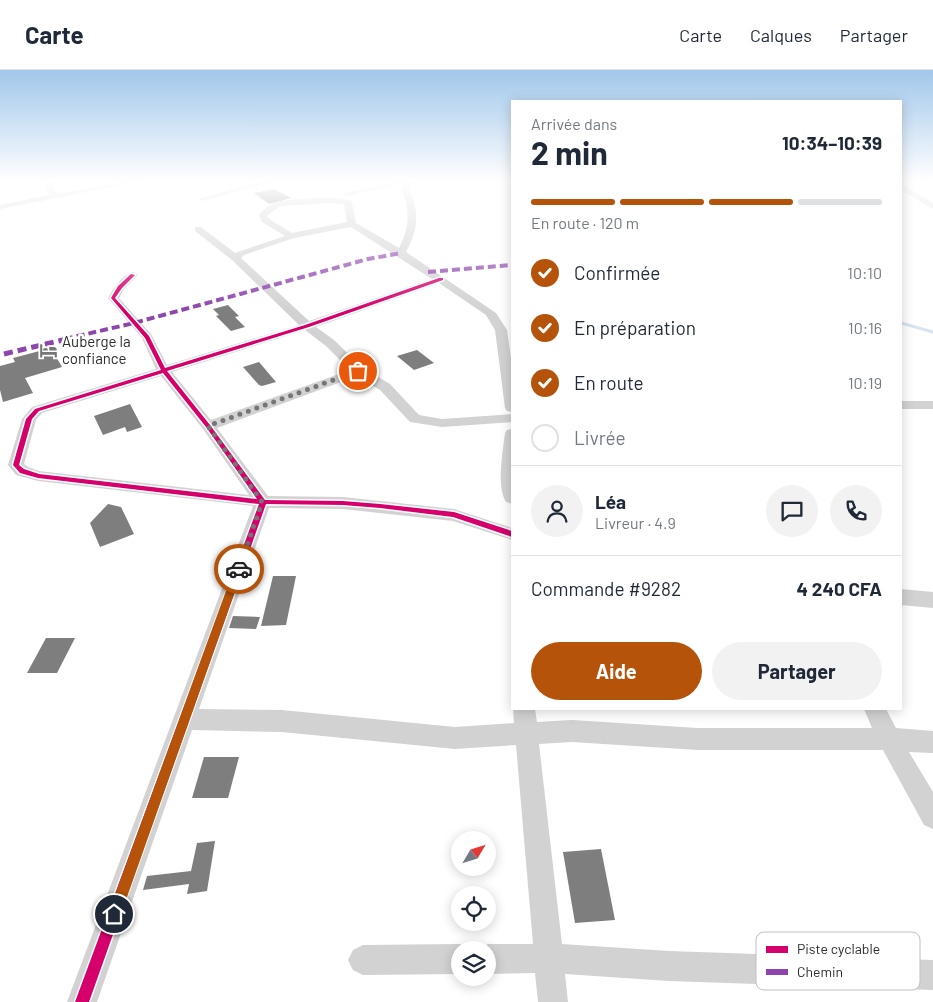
<!DOCTYPE html>
<html lang="fr">
<head>
<meta charset="utf-8">
<style>
	body { margin:0; font-family:Barlow,sans-serif; background:#f2f2f3; color:#1f2937; height:100vh; display:flex; flex-direction:column; font-size:19px; white-space:nowrap }
	* { box-sizing:border-box; margin:0 }
	p { font-size:16px; color:#747a83 }
	.icon { flex:none; width:28px; height:28px; fill:none; stroke:currentColor; stroke-width:2; stroke-linecap:round; stroke-linejoin:round }
	.map { position:relative; flex:1; overflow:hidden }
	.details { position:absolute; left:511px; top:30px; width:391px; height:610px; display:flex; flex-direction:column; background:#fff; border-radius:0px; box-shadow:0 2px 12px #0003 }
	.details>* { flex:none }
	.needle { width:32px; rotate:52deg }
	.fabs { position:absolute; left:451px; top:761px; display:grid; gap:10px }
	.fabs a { display:grid; place-items:center; width:45px; height:45px; border-radius:50%; background:#fff; box-shadow:0 2px 12px #0003; font-size:25px }
	.pin { position:absolute; display:grid; place-items:center; width:42px; height:42px; color:#fff; margin:-21px; border:2px solid #fff; border-radius:50%; box-shadow:0 1px 5px #0007 }
	.courier { position:absolute; display:grid; place-items:center; width:50px; height:50px; margin:-25px; border:4px solid #b45309; border-radius:50%; background:#fff; color:#222; box-shadow:0 1px 6px #0007 }
	.head em { font-style:normal; font-weight:700 }
	.head div { display:flex; flex-direction:column-reverse }
	.head { display:flex; align-items:center; justify-content:space-between; height:85px; padding:0 20px }
	h1 { font-size:32px; font-weight:700; line-height:38px }
	.bar { display:grid; grid-template-columns:repeat(4,1fr); gap:8px 5px; align-content:center; height:60px; padding:0 20px }
	.bar i { height:6px; border-radius:4px; background:#e0e1e3 }
	.bar .current { background:#b45309 }
	.bar p { grid-column:span 4 }
	.line { display:flex; align-items:center; gap:12px; padding:0 20px; border-top:1px solid #e0e1e3 }
	.line div { flex:1 }
	.round { display:grid; place-items:center; flex:none; width:52px; height:52px; border-radius:26px; background:#f2f2f3 }
	ol { padding:0 20px; list-style:none }
	li { display:flex; align-items:center; gap:15px; height:55px }
	li p { margin-inline-start:auto }
	li .icon { padding:5px; border-radius:50%; background:#b45309; color:#fff; stroke-width:4 }
	li:last-child { color:#747a83 }
	li i { width:28px; height:28px; border:2px solid #e0e1e3; border-radius:50% }
	.cta { display:flex; gap:10px; margin-top:auto; padding:10px 20px }
	.cta a { flex:1; height:58px; border-radius:30px; background:#b45309; color:#fff; font-size:20px; font-weight:700; line-height:58px; text-align:center }
	.cta a+a { background:#f2f2f3; color:#1f2937 }
	header { display:flex; align-items:center; gap:30px; box-sizing:border-box; height:70px; padding:0 25px; background:#fff; border-bottom:1px solid #e0e1e3 }
	header strong { font-size:24px }
	nav { display:flex; gap:28px; margin-inline-start:auto; font-size:18px }
	.map>svg:first-child { display:block }
	.lines { fill:none; stroke-linecap:round; stroke-linejoin:round }
	.stream { stroke:#d8e4f0; stroke-width:3 }
	.building { fill:#7e7e7e }
	.minor { fill:#d2d2d2; fill-rule:evenodd }
	.quiet-far1 { stroke:#8e44ad; stroke-width:4; stroke-dasharray:8 4; stroke-linecap:butt }
	.quiet { stroke:#8e44ad; stroke-width:5; stroke-dasharray:9 5; stroke-linecap:butt }
	.cycleway-casing { stroke:#fff; stroke-width:3 }
	.cycleway { fill:#d6006c; fill-rule:evenodd }
	.route { fill:#b45309 }
	.done { stroke:#767676; stroke-width:5; stroke-dasharray:0 9 }
	.labels { text-anchor:middle; dominant-baseline:central; stroke-width:5; stroke-linejoin:round; paint-order:stroke }
	.far-poi-label { font-size:15px; fill:#2d2d2d; stroke:#fff; text-anchor:start }
	.key { fill:#fff; stroke:#c0c0c0; stroke-width:1 }
	.key-label { font-size:14px; fill:#2d2d2d }
</style>
</head>
<body>
<header>
<strong>Carte</strong>
<nav><a>Carte</a><a>Calques</a><a>Partager</a></nav>
</header>
<div class="map">
<svg width="933" height="932" viewBox="0 0 933 932">
	<rect width="100%" height="100%" fill="#fff"/>
	<g class="lines">
		<path class="stream" d="M901,253l32,9"/>
	</g>
	<g class="building">
		<path d="M274,119l17,9 -22,6 -15,-11z"/>
		<path d="M228,235l11,11 -4,1 10,10 -14,4 -15,-15 3,-1 -6,-6z"/>
		<path d="M51,278l11,19 -37,11 8,15 -30,9 -3,-12v-24l15,-4 -2,-4z"/>
		<path d="M417,280l17,13 -20,7 -17,-14z"/>
		<path d="M259,292l17,20 -14,4 -3,-1 -16,-18z"/>
		<path d="M130,334l12,23 -15,5 -2,-5 -22,8 -9,-19z"/>
		<path d="M108,434l13,3 13,27 -34,13 -10,-24z"/>
		<path d="M273,506h23l-10,49 -25,1z"/>
		<path d="M233,546l27,1 -4,12 -27,-1z"/>
		<path d="M46,568h29l-18,35h-30z"/>
		<path d="M204,687h35l-11,41h-36z"/>
		<path d="M215,771l-8,50 -20,3 2,-10 -46,6 4,-14 44,-5 6,-28z"/>
		<path d="M601,779l14,71 -40,3 -12,-71z"/>
	</g>
	<g class="lines">
		<g class="minor">
			<path d="M42,110h8l7,14 75,-14h16l-148,29v-4l49,-10z"/>
			<path d="M267,110h13l-78,21 -4,-2z"/>
			<path d="M400,110h42l-4,2 -24,-1 -5,8c11,23 9,41 -3,63l90,61 11,17 5,36v46l-5,-1 -2,-3 -10,-78 -9,-15 -47,-32 -123,44 18,13 29,28 27,16 29,31 23,4 70,-5v8l-70,5 -32,-5 -30,-32 -23,-14 -140,52 51,68 75,1 111,12 58,19v12l-59,-19 -110,-12 -74,-1 -70,201 83,1 173,17 59,-4 -1,-14h22l2,13 35,-2 126,8h174l-8,-19h22l10,19 37,3v22l-24,-1 24,40v37l-9,-4 -41,-75h-185l-126,-8 -33,2 23,200 107,7 264,9v30l-264,-9 -104,-7 3,28h-30l-3,-29 -47,1v-24h-11l11,-6h45l-17,-199 -61,4 -173,-17 -90,-2 -95,272h-30l186,-496 -215,-25 -22,-6 -8,-10 14,-46 10,-12 124,-38 -14,-31 -34,-40c6,-10 13,-22 25,-26l5,3 -14,14 -5,9 32,36 16,31 132,-40 -67,-65 -37,-29v-4h6l34,26 50,-17 -23,-14 -3,-7c4,-5 12,-12 19,-13 13,-3 65,-7 74,0l4,21 43,25c11,-21 11,-38 2,-59l4,-6 -58,13 -4,-2zM328,133l16,1 3,18 -55,11 -23,-14 -2,-3 13,-10zM351,157l81,52 -123,42 -68,-63 3,-3 50,-17zM305,260l21,16 24,24 -139,50 -39,-48zM161,306l42,53 46,66 -210,-24 -11,-4 -4,-3 12,-44 6,-7z"/>
			<path d="M901,114l32,19v6l-32,-19z"/>
			<rect x="901" y="331" width="32" height="8"/>
			<path d="M512,359v75l-6,-2c-10,-16 -3,-51 -1,-69l2,-3z"/>
			<path d="M901,519l32,3v16l-32,-3z"/>
			<path d="M460,874l11,6h-11v24l-97,1 -10,-5 -5,-10 5,-10 10,-5z"/>
		</g>
		<g class="quiet-far1">
			<path d="M428,202l84,-7"/>
			<path d="M65,269l69,-16 234,-64 33,-6"/>
		</g>
		<path class="quiet" d="M4,284l67,-16"/>
		<defs>
			<path id="cycleway" d="M131,204l4,1 -13,13 -7,10 34,38 16,32 140,-43 134,-47h4v2l-134,47 -142,44 43,54 55,75 78,1 37,3 74,8 58,19v6l-59,-20 -73,-9 -37,-3 -77,-1 -177,498h-14l184,-498 -221,-26 -18,-5 -7,-8 13,-46 9,-10 126,-39 -16,-32 -34,-40 7,-12zM163,303l43,54 51,72 -218,-25 -15,-5 -5,-4 13,-46 7,-8z"/>
		</defs>
		<use href="#cycleway" class="cycleway-casing"/>
		<use href="#cycleway" class="cycleway"/>
	</g>
	<linearGradient id="sky" x2="0" y2="1"><stop stop-color="#a1c7eb"/><stop offset="0.46" stop-color="#fff"/><stop offset="1" stop-color="#fff" stop-opacity="0"/></linearGradient>
	<rect width="933" height="240" fill="url(#sky)"/>
	<path class="route" d="M239,496l4,3 -122,345 -2,4 -5,2 -4,-2 -2,-4 126,-345z"/>
	<g class="lines">
		<path class="done" d="M239,499l23,-67 -54,-76 150,-55"/>
	</g>
	<defs>
		<symbol id="hotel-bare" viewBox="-9 -9 18 18"><path d="M-6-4.5h1.5V1H6V5H4.5V3h-9V5H-6ZM-4 0a1.8 1.8 0 1 1 3.6 0ZM.5 0V-2.5h3Q6-2.5 6 0Z" fill="#767676" stroke="#fff" stroke-width="2.5" paint-order="stroke"/></symbol>
	</defs>
	<g fill-rule="evenodd">
		<use href="#hotel-bare" x="36" y="268" width="25" height="25"/>
	</g>
	<g class="labels">
		<g class="far-poi-label">
			<text x="62" y="271">Auberge la<tspan x="62" dy="17">confiance</tspan></text>
		</g>
	</g>
	<rect x="756" y="862" width="164" height="58" rx="8" class="key"/>
	<rect x="766" y="876" width="22" height="7" fill="#d6006c"/>
	<rect x="766" y="899" width="22" height="6" fill="#8e44ad"/>
	<g class="key-label">
		<text x="797" y="884">Piste cyclable</text>
		<text x="797" y="907">Chemin</text>
	</g>
</svg>
<div class="fabs">
<a><svg class="needle" viewBox="-14 -14 28 28"><path d="M0-13l5 13h-10z" fill="#e53935"/><path d="M0 13l5-13h-10z" fill="#747a83"/></svg></a>
<a><svg class="icon" aria-label="locate" viewBox="0 0 24 24"><circle cx="12" cy="12" r="6"/><path d="M12 2v4M12 18v4M2 12h4M18 12h4"/></svg></a>
<a><svg class="icon" aria-label="layers" viewBox="0 0 24 24"><path d="M12 4l9 5-9 5-9-5zM3 14l9 5 9-5"/></svg></a>
</div>
<div class="pin" style="left:358px;top:301px;background:#ea580c"><svg class="icon" aria-label="bag" viewBox="0 0 24 24"><path d="M5 8h14l-1 12H6zM9 8a3 3 0 0 1 6 0"/></svg></div>
<div class="pin" style="left:114px;top:844px;background:#1f2937"><svg class="icon" aria-label="home" viewBox="0 0 24 24"><path d="M3 11l9-7 9 7M6 9v11h12V9"/></svg></div>
<div class="courier" style="left:239px;top:499px"><svg class="icon" aria-label="car" viewBox="0 0 24 24"><path d="M5 17H2v-5l4-1 3-4h7l3 4 3 1v5h-3M9 17h6M6 11h13"/><circle cx="7" cy="17" r="2"/><circle cx="17" cy="17" r="2"/></svg></div>
<section class="details">
<div class="head"><div><h1>2 min</h1><p>Arrivée dans</p></div><em>10:34–10:39</em></div>
<div class="bar"><i class="current"></i><i class="current"></i><i class="current"></i><i></i><p>En route · 120 m</p></div>
<ol>
<li><svg class="icon" aria-label="check" viewBox="0 0 24 24"><path d="M5 12l5 5 9-10"/></svg>Confirmée<p>10:10</p></li>
<li><svg class="icon" aria-label="check" viewBox="0 0 24 24"><path d="M5 12l5 5 9-10"/></svg>En préparation<p>10:16</p></li>
<li><svg class="icon" aria-label="check" viewBox="0 0 24 24"><path d="M5 12l5 5 9-10"/></svg>En route<p>10:19</p></li>
<li><i></i>Livrée</li>
</ol>
<div class="line" style="height:90px"><a class="round"><svg class="icon" aria-label="person" viewBox="0 0 24 24"><circle cx="12" cy="8" r="4"/><path d="M4 21q1-7 8-7t8 7"/></svg></a><div><b>Léa</b><p>Livreur · 4.9</p></div><a class="round"><svg class="icon" aria-label="chat" viewBox="0 0 24 24"><path d="M4 5h16v11H9l-5 4z"/></svg></a><a class="round"><svg class="icon" aria-label="phone" viewBox="0 0 24 24"><path d="M5 4h4l2 5-3 2q2 4 5 5l2-3 5 2v4C11 20 4 13 5 4z"/></svg></a></div>
<div class="line" style="height:65px"><div>Commande #9282</div><b>4 240 CFA</b></div>
<div class="cta"><a>Aide</a><a>Partager</a></div>
</section>
</div>
</body>
</html>
